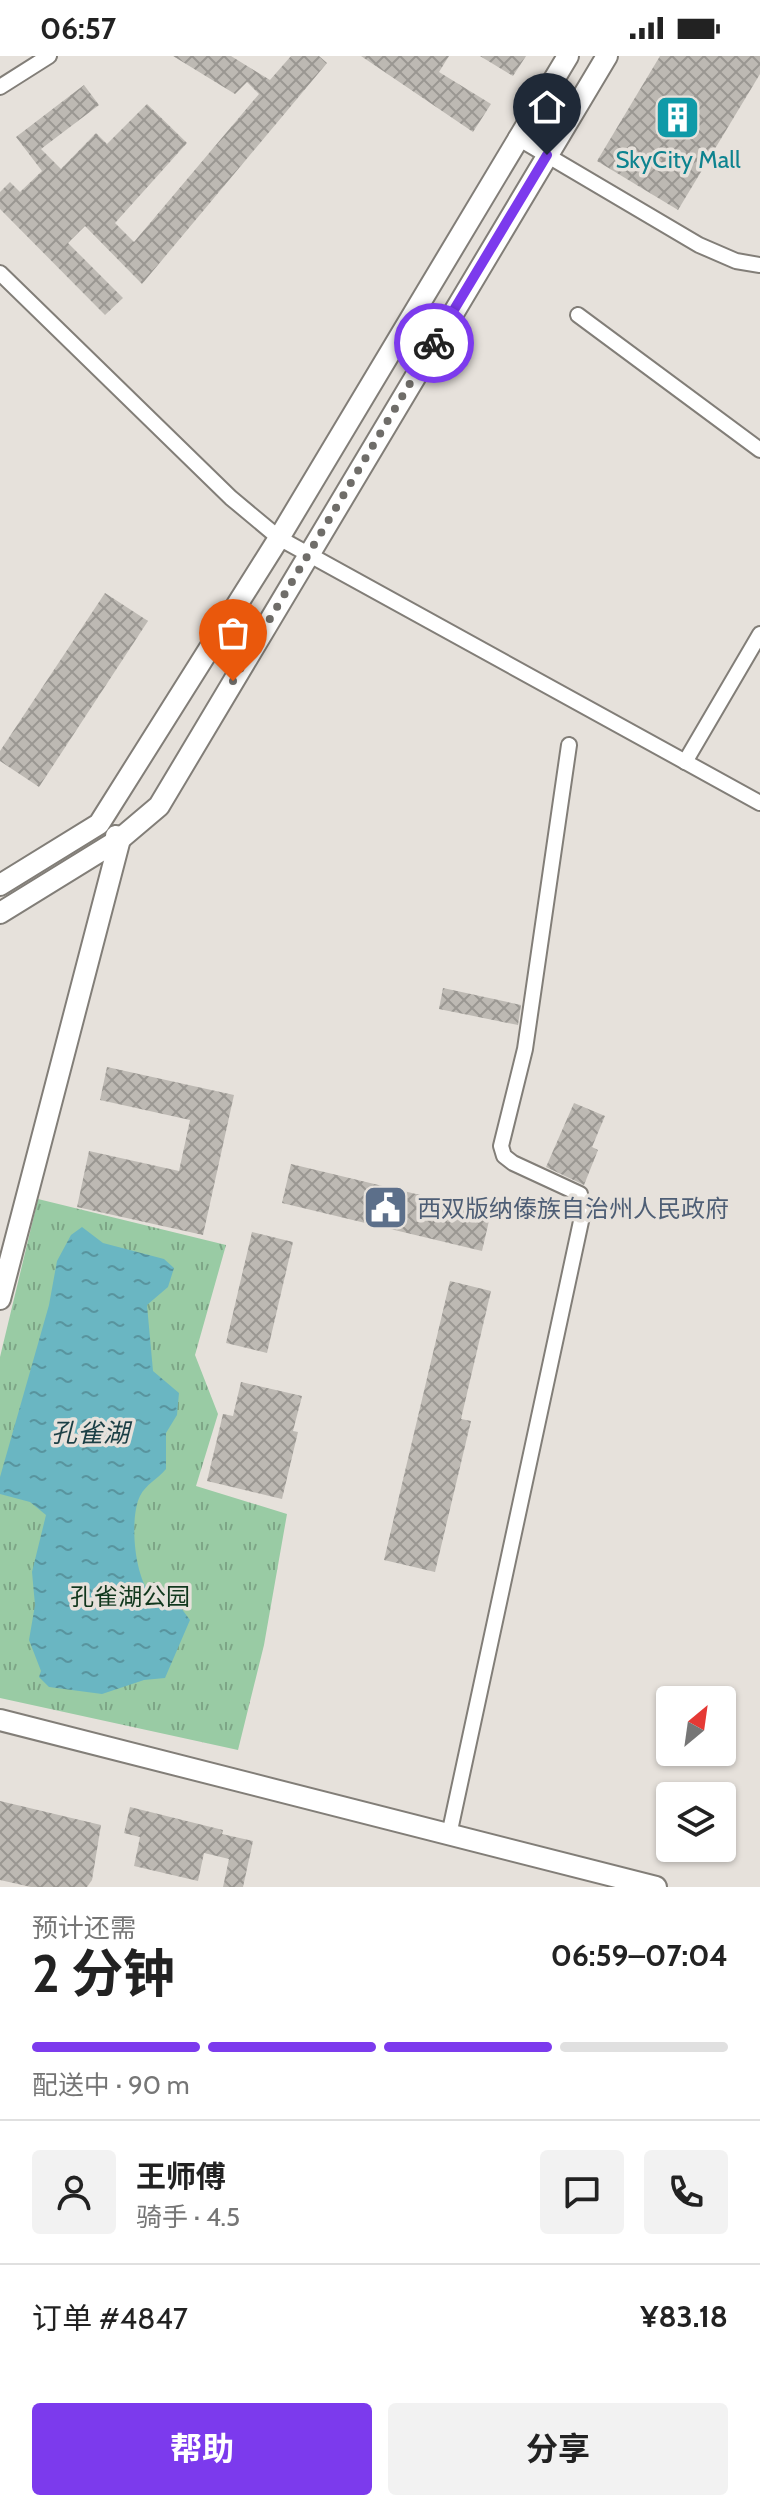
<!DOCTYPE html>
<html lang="zh">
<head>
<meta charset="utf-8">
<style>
	body { margin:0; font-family:Cabin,"Noto Sans SC",sans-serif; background:#f2f2f2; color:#222; height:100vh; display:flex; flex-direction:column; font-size:30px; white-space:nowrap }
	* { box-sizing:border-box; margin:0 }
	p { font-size:26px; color:#767676 }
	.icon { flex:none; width:44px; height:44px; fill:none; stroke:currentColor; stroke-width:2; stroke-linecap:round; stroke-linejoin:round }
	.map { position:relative; height:1831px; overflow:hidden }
	.details { display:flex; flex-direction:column; background:#fff; flex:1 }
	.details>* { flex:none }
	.needle { width:52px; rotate:29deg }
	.tools { position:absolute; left:656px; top:1630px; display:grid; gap:16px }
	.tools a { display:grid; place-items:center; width:80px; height:80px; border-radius:8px; background:#fff; box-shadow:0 2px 6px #0004; font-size:40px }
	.pin { position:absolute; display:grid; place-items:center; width:68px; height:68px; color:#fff; margin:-82px -34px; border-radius:50% 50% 50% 0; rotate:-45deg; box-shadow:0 0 8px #0007 }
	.pin .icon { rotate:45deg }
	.courier { position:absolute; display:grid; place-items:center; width:80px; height:80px; margin:-40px; border:6px solid #7c3aed; border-radius:50%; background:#fff; color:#222; box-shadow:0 2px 10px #0007 }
	.overview em { font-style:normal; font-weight:700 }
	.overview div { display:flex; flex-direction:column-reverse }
	.overview { display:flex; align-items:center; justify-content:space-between; height:136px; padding:0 32px }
	h1 { font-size:52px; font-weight:700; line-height:60px }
	.bar { display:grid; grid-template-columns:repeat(4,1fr); gap:12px 8px; align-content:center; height:96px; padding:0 32px }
	.bar i { height:10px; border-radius:6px; background:#e0e0e0 }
	.bar .on { background:#7c3aed }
	.bar p { grid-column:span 4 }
	.line { display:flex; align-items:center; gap:20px; padding:0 32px; border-top:2px solid #e0e0e0 }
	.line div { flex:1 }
	.round { display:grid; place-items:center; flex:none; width:84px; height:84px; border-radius:8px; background:#f2f2f2 }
	.action { display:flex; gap:16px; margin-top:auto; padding:16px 32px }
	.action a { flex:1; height:92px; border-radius:8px; background:#7c3aed; color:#fff; font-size:32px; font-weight:700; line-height:92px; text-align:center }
	.action a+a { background:#f2f2f2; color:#222 }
	.status { display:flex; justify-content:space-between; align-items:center; height:56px; padding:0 40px; background:#fff; direction:ltr }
	.status svg { height:22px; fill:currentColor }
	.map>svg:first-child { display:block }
	.park { fill:url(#park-tufts) }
	.water { fill:url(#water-ripples) }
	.building { fill:url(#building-cross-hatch) }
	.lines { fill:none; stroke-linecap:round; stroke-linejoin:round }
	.minor-casing { stroke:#827e78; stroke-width:18 }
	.secondary-casing { stroke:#827e78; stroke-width:24 }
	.minor { stroke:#fff; stroke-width:14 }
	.secondary { stroke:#fff; stroke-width:20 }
	.done { stroke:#6f6d69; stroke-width:8; stroke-dasharray:0 14.4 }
	.route { stroke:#7c3aed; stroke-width:10 }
	.labels { text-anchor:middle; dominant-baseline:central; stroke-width:7; stroke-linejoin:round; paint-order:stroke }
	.culture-label { font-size:24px; fill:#0d838f; stroke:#e6e1db }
	.service-label { font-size:24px; fill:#4e5e75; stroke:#e6e1db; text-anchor:start }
	.park-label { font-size:24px; fill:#11371d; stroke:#e6e1db }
	.water-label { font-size:26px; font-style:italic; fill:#1b3f45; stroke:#e6e1db }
</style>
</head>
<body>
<div class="status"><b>06:57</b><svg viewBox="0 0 49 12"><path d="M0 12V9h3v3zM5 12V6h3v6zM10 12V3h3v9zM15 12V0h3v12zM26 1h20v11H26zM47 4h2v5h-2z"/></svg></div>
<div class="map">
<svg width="760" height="1831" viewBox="0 0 760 1831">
	<defs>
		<pattern id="park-tufts" width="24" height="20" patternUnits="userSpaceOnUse" patternTransform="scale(2)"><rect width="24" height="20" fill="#99cba4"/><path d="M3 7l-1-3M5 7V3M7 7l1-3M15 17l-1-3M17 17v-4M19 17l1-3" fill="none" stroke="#7da586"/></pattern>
		<pattern id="water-ripples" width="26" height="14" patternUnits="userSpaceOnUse" patternTransform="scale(2)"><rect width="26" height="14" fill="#6ab6c2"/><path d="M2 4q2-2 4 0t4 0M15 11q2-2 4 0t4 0" fill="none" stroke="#58949e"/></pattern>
		<pattern id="building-cross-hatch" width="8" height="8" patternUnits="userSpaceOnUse" patternTransform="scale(2)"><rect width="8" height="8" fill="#bdb9b3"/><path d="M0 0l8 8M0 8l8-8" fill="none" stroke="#9a9792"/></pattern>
	</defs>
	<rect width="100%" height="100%" fill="#e6e1db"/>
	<path class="park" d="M38,1143l188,46 -31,110 23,59 -22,72 91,28 -23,131 -26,105 -238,-52v-341z"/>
	<path class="water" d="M82,1171l21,16 61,16 10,9 -6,19 -21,18 6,66 26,22 -2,22 -11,18v36c-8,10 -20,15 -26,27 -11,22 -6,85 14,102 6,6 16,3 24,6l12,16 -25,58 -21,2 -42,14 -53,-7 -10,-10 2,-6 -12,-31 6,-35 -3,-33 14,-57 -16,-13 -30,-8v-17l49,-172 8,-44 14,-26z"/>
	<g class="building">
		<path d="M173,0h58l39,24 21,-24h28l8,7 -185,221 -57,-58 -17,17 55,55 -18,17 -105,-106v-17l10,-10 10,10 22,-21 -26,-34 68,-52 15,20 -58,44 20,20 35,-36 11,11 40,-40 40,39 -72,80 19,19 125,-148 -12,-12 -12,12z"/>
		<path d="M361,0h88l-10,16 52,32 -18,28z"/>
		<path d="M480,0h46l-13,20z"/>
		<path d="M660,0h100v18l-82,136 -81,-49z"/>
		<path d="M105,537l43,28 -109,166 -39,-26v-10z"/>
		<path d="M443,932l78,17 -3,20 -79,-16z"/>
		<path d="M107,1011l127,28 -31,140 -126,-28 12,-56 90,20 11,-51 -90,-20z"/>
		<path d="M574,1047l31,13 -13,31 6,3 -14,35 -38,-18z"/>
		<path d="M291,1108l200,48 -9,39 -200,-48z"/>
		<path d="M252,1176l41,10 -26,111 -41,-10z"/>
		<path d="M450,1225l41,10 -30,128 10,2 -36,151 -51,-12z"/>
		<path d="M241,1326l61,14 -9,35 5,1 -16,67 -75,-18 16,-67 10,2z"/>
		<path d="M0,1745l101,24 -9,55 -5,7h-56l-31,-7z"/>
		<path d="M130,1751l93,23 -1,4 31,7 -10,46h-20l6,-28 -25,-6 -6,28 -64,-15 6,-29 -16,-4z"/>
	</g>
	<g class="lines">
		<defs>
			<g id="minor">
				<path d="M0,31l49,-31"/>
				<path d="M516,81l183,108 37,16 24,4"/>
				<path d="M0,217l231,225 48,40 481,265"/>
				<path d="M578,259l182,135"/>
				<path d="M685,706l75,-128"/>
				<path d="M449,1779l134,-623 -3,-18 -67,-31 -9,-7 -3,-10 24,-97 44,-304"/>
			</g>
			<g id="secondary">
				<path d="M0,829l99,-61 180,-286 289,-482"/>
				<path d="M0,857l120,-74 39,-33 448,-750"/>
				<path d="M0,1243l120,-460 -4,-3"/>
				<path d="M0,1664l656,167"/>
			</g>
		</defs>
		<use href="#minor" class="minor-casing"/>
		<use href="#secondary" class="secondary-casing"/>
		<use href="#minor" class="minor"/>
		<use href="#secondary" class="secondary"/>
	</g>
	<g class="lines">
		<path class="done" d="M233,625l201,-338"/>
		<path class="route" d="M434,287l113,-188"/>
	</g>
	<defs>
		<symbol id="building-square" viewBox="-11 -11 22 22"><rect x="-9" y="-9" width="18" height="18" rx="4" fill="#0f9aa8" stroke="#e6e1db"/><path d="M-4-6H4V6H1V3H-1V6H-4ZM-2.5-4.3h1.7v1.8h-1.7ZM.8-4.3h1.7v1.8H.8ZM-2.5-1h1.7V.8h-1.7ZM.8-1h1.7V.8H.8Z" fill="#fff"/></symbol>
		<symbol id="civic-square" viewBox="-11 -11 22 22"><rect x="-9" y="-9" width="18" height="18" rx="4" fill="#5c6f8a" stroke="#e6e1db"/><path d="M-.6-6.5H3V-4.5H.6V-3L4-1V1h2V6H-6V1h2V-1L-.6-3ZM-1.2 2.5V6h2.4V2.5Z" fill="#fff"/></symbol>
	</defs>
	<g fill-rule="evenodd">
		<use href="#building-square" x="652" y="36" width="51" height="51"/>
		<use href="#civic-square" x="360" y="1126" width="51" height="51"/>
	</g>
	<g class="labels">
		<g class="culture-label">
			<text x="678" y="103">SkyCity Mall</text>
		</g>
		<g class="service-label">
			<text x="417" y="1152">西双版纳傣族自治州人民政府</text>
		</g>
		<g class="park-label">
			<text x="130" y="1540">孔雀湖公园</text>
		</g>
		<g class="water-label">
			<text x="90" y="1377">孔雀湖</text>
		</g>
	</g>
</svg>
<div class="tools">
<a><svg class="needle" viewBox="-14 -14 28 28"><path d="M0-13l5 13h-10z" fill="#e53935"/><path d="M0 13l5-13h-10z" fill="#767676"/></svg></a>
<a><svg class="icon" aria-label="layers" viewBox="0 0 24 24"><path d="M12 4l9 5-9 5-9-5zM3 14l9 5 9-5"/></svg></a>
</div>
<div class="pin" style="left:233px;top:625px;background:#ea580c"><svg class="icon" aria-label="bag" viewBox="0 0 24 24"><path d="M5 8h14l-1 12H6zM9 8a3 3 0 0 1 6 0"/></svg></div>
<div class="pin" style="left:547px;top:99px;background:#1f2937"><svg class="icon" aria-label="home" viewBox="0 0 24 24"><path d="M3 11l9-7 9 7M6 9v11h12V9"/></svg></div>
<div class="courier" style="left:434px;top:287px"><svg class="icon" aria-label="bike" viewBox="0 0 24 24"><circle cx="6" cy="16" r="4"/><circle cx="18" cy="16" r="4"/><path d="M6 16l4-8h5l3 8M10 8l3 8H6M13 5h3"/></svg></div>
</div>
<section class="details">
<div class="overview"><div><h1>2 分钟</h1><p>预计还需</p></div><em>06:59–07:04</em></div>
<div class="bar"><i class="on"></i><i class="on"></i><i class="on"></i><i></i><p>配送中 · 90 m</p></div>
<div class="line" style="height:144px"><a class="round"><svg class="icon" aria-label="person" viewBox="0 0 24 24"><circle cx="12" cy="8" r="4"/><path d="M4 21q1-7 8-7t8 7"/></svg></a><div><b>王师傅</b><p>骑手 · 4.5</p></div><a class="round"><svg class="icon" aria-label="chat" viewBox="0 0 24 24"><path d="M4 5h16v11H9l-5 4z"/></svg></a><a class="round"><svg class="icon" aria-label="phone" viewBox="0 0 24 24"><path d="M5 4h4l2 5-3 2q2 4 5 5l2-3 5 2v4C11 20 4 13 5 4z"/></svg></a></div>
<div class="line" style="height:104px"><div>订单 #4847</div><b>¥83.18</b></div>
<div class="action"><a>帮助</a><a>分享</a></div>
</section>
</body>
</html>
